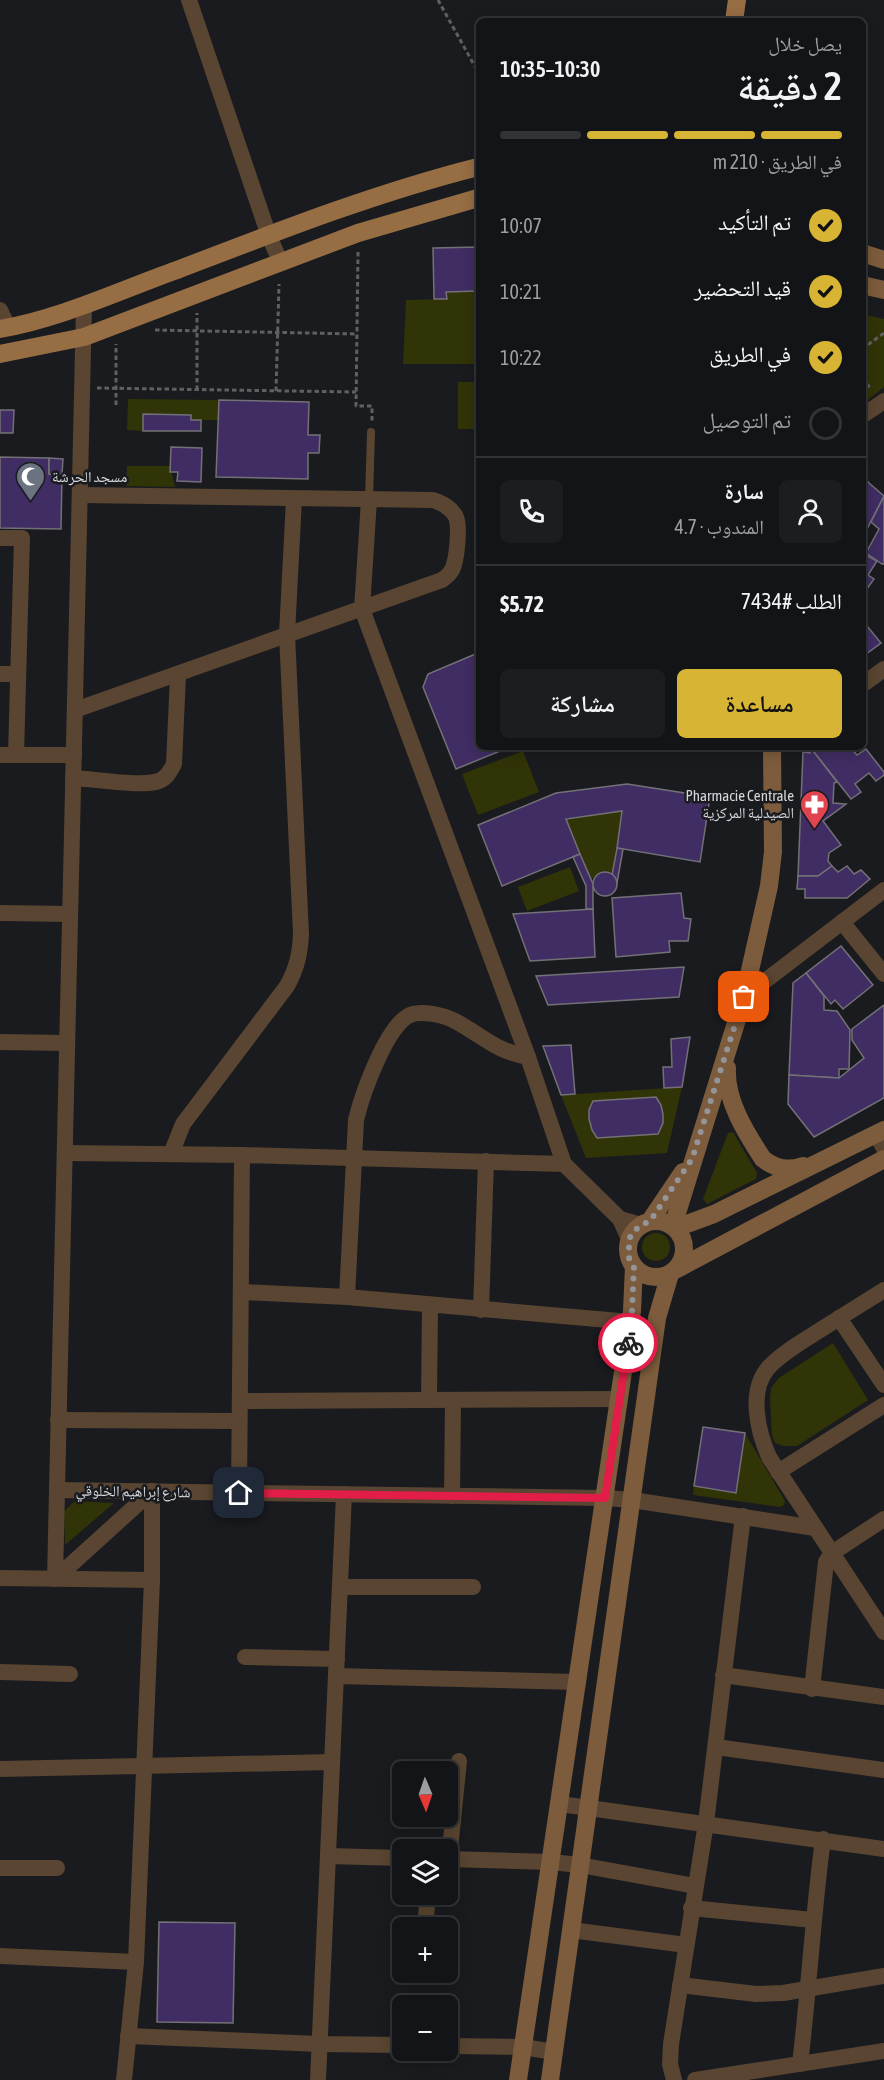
<!DOCTYPE html>
<html lang="ar">
<head>
<meta charset="utf-8">
<style>
	body { margin:0; font-family:"Asap Condensed","Noto Naskh Arabic",sans-serif; background:#1c1d20; color:#f1f3f6; direction:rtl; height:100vh; display:flex; flex-direction:column; font-size:22px; white-space:nowrap }
	* { box-sizing:border-box; margin:0 }
	p { font-size:20px; color:#9d9ea1 }
	.icon { flex:none; width:33px; height:33px; fill:none; stroke:currentColor; stroke-width:2; stroke-linecap:round; stroke-linejoin:round }
	.map { position:relative; flex:1; overflow:hidden; direction:ltr }
	.panel { position:absolute; left:476px; top:18px; width:390px; height:732px; display:flex; flex-direction:column; background:#131417; border-radius:9px; box-shadow:0 3px 15px #0003,0 0 0 2px #323336; direction:rtl }
	.panel>* { flex:none }
	.needle { width:39px; rotate:178deg }
	.buttons { position:absolute; left:392px; top:1761px; display:grid; gap:12px }
	.buttons a { display:grid; place-items:center; width:66px; height:66px; border-radius:9px; background:#131417; box-shadow:0 3px 15px #0003,0 0 0 2px #323336; font-size:30px }
	.pin { position:absolute; display:grid; place-items:center; width:51px; height:51px; color:#fff; margin:-26px; border-radius:12px; box-shadow:0 3px 9px #0006 }
	.courier { position:absolute; display:grid; place-items:center; width:60px; height:60px; margin:-30px; border:4px solid #e11d48; border-radius:50%; background:#fff; color:#222; box-shadow:0 2px 8px #0007 }
	.headline em { font-style:normal; font-weight:600 }
	.headline div { display:flex; flex-direction:column-reverse }
	.headline { display:flex; align-items:center; justify-content:space-between; height:102px; padding:0 24px }
	h1 { font-size:39px; font-weight:600; line-height:45px }
	.bar { display:grid; grid-template-columns:repeat(4,1fr); gap:9px 6px; align-content:center; height:72px; padding:0 24px }
	.bar i { height:8px; border-radius:4px; background:#323336 }
	.bar .active { background:#d7b434 }
	.bar p { grid-column:span 4 }
	.line { display:flex; align-items:center; gap:15px; padding:0 24px; border-top:2px solid #323336 }
	.line div { flex:1 }
	.round { display:grid; place-items:center; flex:none; width:63px; height:63px; border-radius:9px; background:#1c1d20 }
	ol { padding:0 24px; list-style:none }
	li { display:flex; align-items:center; gap:18px; height:66px }
	li p { margin-inline-start:auto }
	li .icon { padding:6px; border-radius:50%; background:#d7b434; color:#111; stroke-width:4 }
	li:last-child { color:#9d9ea1 }
	li i { width:33px; height:33px; border:3px solid #323336; border-radius:50% }
	.action { display:flex; gap:12px; margin-top:auto; padding:12px 24px }
	.action a { flex:1; height:69px; border-radius:9px; background:#d7b434; color:#111; font-size:24px; font-weight:600; line-height:69px; text-align:center }
	.action a+a { background:#1c1d20; color:#f1f3f6 }
	.map>svg:first-child { display:block }
	.green { fill:#313407 }
	.building { fill:#402d63; stroke:#737177; stroke-width:1.5 }
	.lines { fill:none; stroke-linecap:round; stroke-linejoin:round }
	.path { stroke:#5f6064; stroke-width:3; stroke-dasharray:4.5 3; stroke-linecap:butt }
	.lane { stroke:#594531; stroke-width:8 }
	.street { stroke:#594531; stroke-width:16 }
	.secondary { stroke:#7c5c3c; stroke-width:18 }
	.primary { stroke:#976d43; stroke-width:18 }
	.done { stroke:#949599; stroke-width:6; stroke-dasharray:0 10.8 }
	.route { stroke:#e11d48; stroke-width:8 }
	.labels { text-anchor:middle; dominant-baseline:central; stroke-width:5; stroke-linejoin:round; paint-order:stroke }
	.poi-label { font-size:15px; fill:#d6d7da; stroke:#191b1f; text-anchor:start }
	.street-label { font-size:15px; fill:#d6d7da; stroke:#191b1f }
</style>
</head>
<body>
<div class="map">
<svg width="884" height="2080" viewBox="0 0 884 2080">
	<rect width="100%" height="100%" fill="#191b1f"/>
	<g class="green">
		<path d="M478,291v73h-75l3,-64 40,-1v-7z"/>
		<path d="M863,314l21,5v68l-21,17z"/>
		<rect x="458" y="382" width="20" height="47"/>
		<path d="M128,399l91,1 -1,20h-27v-5l-47,-1 -1,17 -16,-1z"/>
		<path d="M127,466h43l5,21 -49,-1z"/>
		<path d="M523,751l16,41 -61,23 -16,-41z"/>
		<path d="M622,811l-10,62c-9,-4 -15,0 -21,7l-25,-61z"/>
		<path d="M570,867l9,24 -52,20 -9,-24z"/>
		<path d="M682,1087l-15,66 -81,5 -25,-63z"/>
		<path d="M733,1132l24,41 -1,6 -49,25 -4,-5 25,-66z"/>
		<circle cx="656" cy="1247" r="14"/>
		<path d="M833,1343l35,57 -71,46h-14l-8,-3 -3,-8 -2,-35 1,-12 8,-10z"/>
		<path d="M745,1433l40,68 -1,4 -4,2 -87,-12 1,-9 42,6z"/>
		<path d="M75,1501l39,2 -49,42 -1,-34z"/>
	</g>
	<g class="building">
		<path d="M478,247v44l-32,1 1,7h-13l-1,-51z"/>
		<path d="M219,400l90,2 -1,33h12l-1,18h-11v26l-92,-2z"/>
		<path d="M0,410h14l-1,23h-13z"/>
		<path d="M143,414l48,1v5h10v11h-58z"/>
		<path d="M171,447l31,1 -1,34 -24,-1 1,-9h-8z"/>
		<path d="M0,457l49,1v16h13l-1,55 -61,-1z"/>
		<path d="M49,458l14,1 -1,15h-13z"/>
		<path d="M862,474l7,9 15,13 -17,33 -5,-1z"/>
		<path d="M884,496v68h-2l-16,-11 13,-24 -8,-7z"/>
		<path d="M862,553l15,8 -9,14 6,4 -12,17z"/>
		<path d="M863,621l18,22 -19,14v-35z"/>
		<path d="M478,653v94h32l-54,22 -33,-82 5,-13z"/>
		<path d="M810,747h40l7,8 9,-6 18,23v3l-8,6 -7,-8 -14,11 6,8 -10,7z"/>
		<path d="M810,747l27,35 -3,1 -1,20 13,1 -23,17 18,24 -12,8 -1,8 4,5 -14,10h-20l5,-124 7,1z"/>
		<path d="M627,784l83,13 -10,65 -83,-14 5,-37 -56,8 14,35 -78,32 -24,-61 78,-32z"/>
		<path d="M617,848l6,1 -6,34 -5,-8z"/>
		<path d="M580,854l13,30v25h-7v-23l-13,-29z"/>
		<path d="M832,866l6,6 9,-6 7,8 7,-4 9,9 -23,19h-42v-9h-8l1,-13h20z"/>
		<circle cx="605" cy="884" r="12"/>
		<path d="M681,893l3,25 7,1 -3,22h-19l1,11 -54,5 -4,-59z"/>
		<path d="M593,909l2,48 -65,4 -17,-47z"/>
		<path d="M841,946l32,39 -30,24 -8,-9 -4,4 -25,-31z"/>
		<path d="M684,967l-5,30 -131,8 -12,-29z"/>
		<path d="M806,973l18,23v14l13,1 13,19 -1,39h-10v9l-50,-3 4,-92z"/>
		<path d="M884,1005v93l-70,39 -26,-33 1,-29 50,3 25,-20 -12,-18v-11z"/>
		<path d="M690,1037l-8,50 -18,1 -1,-21h9l-1,-28z"/>
		<path d="M571,1045l4,49 -14,1 -18,-49z"/>
		<path d="M656,1097l5,8 2,9v9l-5,11 -61,4 -5,-8 -3,-11v-9l4,-9z"/>
		<path d="M703,1427l42,6 -9,60 -42,-7z"/>
		<path d="M159,1922l76,1 -2,100 -76,-1z"/>
	</g>
	<g class="lines">
		<g class="path">
			<path d="M438,0l40,72"/>
			<path d="M358,252l-2,154h16v15"/>
			<path d="M155,330l202,4"/>
			<path d="M862,349l22,-16"/>
			<path d="M862,378l9,11"/>
			<path d="M97,388l259,4"/>
			<path d="M197,390v-77"/>
			<path d="M276,391l3,-107"/>
			<path d="M116,405v-61"/>
		</g>
		<path class="lane" d="M369,500l2,-68"/>
		<g class="street">
			<path d="M189,0l80,236 11,25"/>
			<path d="M0,310l8,17"/>
			<path d="M862,416l22,-15"/>
			<path d="M369,500l-7,109 166,448 36,107"/>
			<path d="M0,538h22l-6,217"/>
			<path d="M0,674h18"/>
			<path d="M862,685l22,-16"/>
			<path d="M75,710l367,-130c4,-3 8,-6 10,-10 5,-10 8,-43 4,-53 -5,-10 -14,-14 -23,-17l-353,-5"/>
			<path d="M0,755h74"/>
			<path d="M73,778c22,1 67,9 86,3 8,-3 11,-10 15,-17l4,-89"/>
			<path d="M0,913l70,1"/>
			<path d="M842,922l42,52"/>
			<path d="M744,997l140,-107"/>
			<path d="M0,1042l67,1"/>
			<path d="M876,1135l8,13"/>
			<path d="M65,1153l177,2 322,9 56,55"/>
			<path d="M171,1154l12,-30 104,-138c10,-18 13,-32 14,-52l-14,-300 7,-135"/>
			<path d="M629,1239l-9,-20 21,6"/>
			<path d="M884,1290c-22,14 -45,28 -67,42 -17,11 -35,21 -49,36 -20,24 -10,64 1,89l115,175"/>
			<path d="M241,1292l106,5 284,25"/>
			<path d="M347,1297l9,-177c6,-25 30,-94 54,-105 11,-5 34,0 45,6 28,15 40,30 73,36"/>
			<path d="M481,1310l5,-149"/>
			<path d="M839,1318l45,67"/>
			<path d="M429,1400l1,-95"/>
			<path d="M240,1401l380,-2"/>
			<path d="M58,1420l181,1"/>
			<path d="M778,1472l106,-67"/>
			<path d="M57,1490l548,8 27,2 183,28"/>
			<path d="M239,1493l3,-338"/>
			<path d="M452,1496l1,-96"/>
			<path d="M0,1578l152,2"/>
			<path d="M55,1579l29,-1273"/>
			<path d="M55,1579l97,-88"/>
			<path d="M340,1587h133"/>
			<path d="M245,1657l92,2"/>
			<path d="M0,1672l70,2"/>
			<path d="M723,1675l161,22"/>
			<path d="M336,1676l242,6"/>
			<path d="M812,1689l14,-127 6,-9 52,-34"/>
			<path d="M716,1747l168,23"/>
			<path d="M0,1769l332,-7"/>
			<path d="M560,1804l324,45"/>
			<path d="M328,1856l74,2"/>
			<path d="M447,1859l104,3 29,3 115,21"/>
			<path d="M449,1859l10,-98"/>
			<path d="M0,1868h57"/>
			<path d="M691,1908l122,12"/>
			<path d="M425,1928l3,-34"/>
			<path d="M571,1930l115,15"/>
			<path d="M0,1956l136,6"/>
			<path d="M680,1985l76,9 27,-1 101,-17"/>
			<path d="M128,2036l192,8 82,1"/>
			<path d="M447,2046l76,1 31,5"/>
			<path d="M800,2064c9,-75 13,-150 23,-225"/>
			<path d="M124,2080l12,-118 16,-382v-89"/>
			<path d="M318,2080l26,-586"/>
			<path d="M674,2080l-4,-16 1,-20 35,-221 37,-307"/>
			<path d="M695,2080l189,-29"/>
		</g>
		<g class="secondary">
			<path d="M862,253l22,7"/>
			<path d="M862,285l22,5"/>
			<path d="M727,1068c-2,32 19,65 36,91 14,10 24,12 40,7"/>
			<circle cx="656" cy="1249" r="28"/>
			<path d="M650,1221l33,-49"/>
			<path d="M673,1226l71,-229 25,-111 4,-34 -1,-105"/>
			<path d="M676,1228l38,-14 170,-84"/>
			<path d="M677,1269l207,-110"/>
			<path d="M518,2080l114,-769 2,-45"/>
			<path d="M550,2080l107,-762 13,-44"/>
		</g>
		<g class="primary">
			<path d="M734,21l3,-21"/>
			<path d="M0,329c62,-11 118,-38 177,-59 99,-38 198,-77 301,-103"/>
			<path d="M0,354l84,-17 274,-104 120,-35"/>
		</g>
	</g>
	<g class="lines">
		<path class="done" d="M628,1343l4,-32 2,-45 -5,-8v-19l5,-8 7,-6 9,-4 42,-62 52,-162"/>
		<path class="route" d="M239,1493l366,5 23,-155"/>
	</g>
	<defs>
		<symbol id="mosque-pin" viewBox="-11 -11 22 30"><path d="M0 17L-7.5 6A9.5 9.5 0 1 1 7.5 6Z" fill="#6b7280" stroke="#191b1f"/><path d="M3.5-4.9A6 6 0 1 0 3.5 4.9A5 5 0 1 1 3.5-4.9Z" fill="#fff"/></symbol>
		<symbol id="pharmacy-pin" viewBox="-11 -11 22 30"><path d="M0 17L-7.5 6A9.5 9.5 0 1 1 7.5 6Z" fill="#e0444e" stroke="#191b1f"/><path d="M-2-6h4v4h4v4h-4v4h-4v-4h-4v-4h4Z" fill="#fff"/></symbol>
	</defs>
	<g fill-rule="evenodd">
		<use href="#mosque-pin" x="14" y="460" width="33" height="45"/>
		<use href="#pharmacy-pin" x="798" y="788" width="33" height="45"/>
	</g>
	<g class="labels">
		<g class="poi-label">
			<text x="52" y="476">مسجد الحرشة</text>
			<text x="794" y="795" text-anchor="end">Pharmacie Centrale<tspan x="794" dy="17">الصيدلية المركزية</tspan></text>
		</g>
		<g class="street-label">
			<text transform="translate(133 1491) rotate(1)">شارع إبراهيم الخلوقي</text>
		</g>
	</g>
</svg>
<div class="buttons">
<a><svg class="needle" viewBox="-14 -14 28 28"><path d="M0-13l5 13h-10z" fill="#e53935"/><path d="M0 13l5-13h-10z" fill="#9d9ea1"/></svg></a>
<a><svg class="icon" aria-label="layers" viewBox="0 0 24 24"><path d="M12 4l9 5-9 5-9-5zM3 14l9 5 9-5"/></svg></a>
<a>+</a>
<a>−</a>
</div>
<div class="pin" style="left:744px;top:997px;background:#ea580c"><svg class="icon" aria-label="bag" viewBox="0 0 24 24"><path d="M5 8h14l-1 12H6zM9 8a3 3 0 0 1 6 0"/></svg></div>
<div class="pin" style="left:239px;top:1493px;background:#1f2937"><svg class="icon" aria-label="home" viewBox="0 0 24 24"><path d="M3 11l9-7 9 7M6 9v11h12V9"/></svg></div>
<div class="courier" style="left:628px;top:1343px"><svg class="icon" aria-label="bike" viewBox="0 0 24 24"><circle cx="6" cy="16" r="4"/><circle cx="18" cy="16" r="4"/><path d="M6 16l4-8h5l3 8M10 8l3 8H6M13 5h3"/></svg></div>
<section class="panel">
<div class="headline"><div><h1>2 دقيقة</h1><p>يصل خلال</p></div><em>10:30–10:35</em></div>
<div class="bar"><i class="active"></i><i class="active"></i><i class="active"></i><i></i><p>في الطريق · 210 m</p></div>
<ol>
<li><svg class="icon" aria-label="check" viewBox="0 0 24 24"><path d="M5 12l5 5 9-10"/></svg>تم التأكيد<p>10:07</p></li>
<li><svg class="icon" aria-label="check" viewBox="0 0 24 24"><path d="M5 12l5 5 9-10"/></svg>قيد التحضير<p>10:21</p></li>
<li><svg class="icon" aria-label="check" viewBox="0 0 24 24"><path d="M5 12l5 5 9-10"/></svg>في الطريق<p>10:22</p></li>
<li><i></i>تم التوصيل</li>
</ol>
<div class="line" style="height:108px"><a class="round"><svg class="icon" aria-label="person" viewBox="0 0 24 24"><circle cx="12" cy="8" r="4"/><path d="M4 21q1-7 8-7t8 7"/></svg></a><div><b>سارة</b><p>المندوب · 4.7</p></div><a class="round"><svg class="icon" aria-label="phone" viewBox="0 0 24 24"><path d="M5 4h4l2 5-3 2q2 4 5 5l2-3 5 2v4C11 20 4 13 5 4z"/></svg></a></div>
<div class="line" style="height:78px"><div>الطلب #7434</div><b>$5.72</b></div>
<div class="action"><a>مساعدة</a><a>مشاركة</a></div>
</section>
</div>
</body>
</html>
